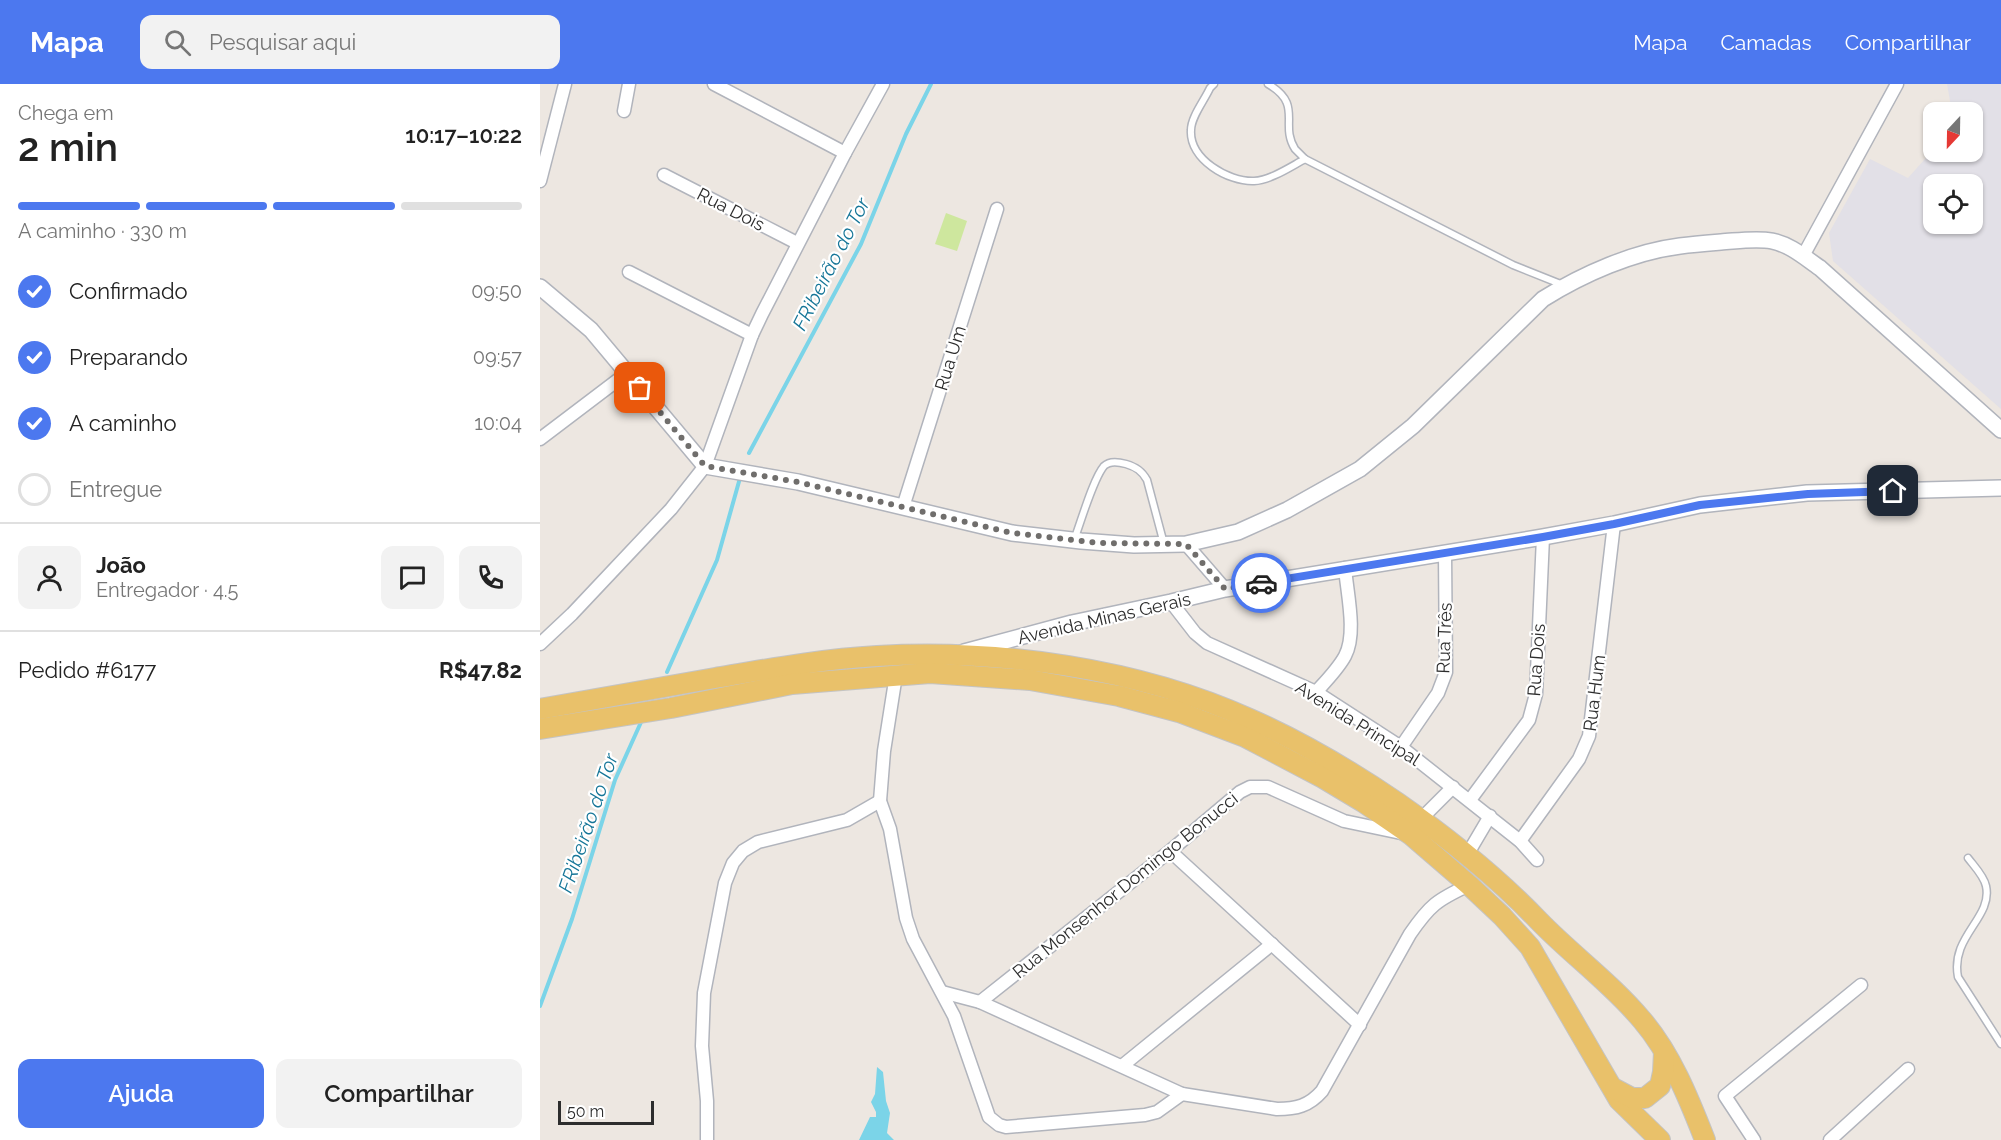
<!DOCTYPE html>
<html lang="pt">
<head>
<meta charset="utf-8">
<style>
	body { margin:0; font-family:Raleway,sans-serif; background:#f2f2f2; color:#222; height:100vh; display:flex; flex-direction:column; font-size:22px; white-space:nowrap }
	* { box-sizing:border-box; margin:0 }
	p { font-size:20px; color:#767676 }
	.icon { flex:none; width:33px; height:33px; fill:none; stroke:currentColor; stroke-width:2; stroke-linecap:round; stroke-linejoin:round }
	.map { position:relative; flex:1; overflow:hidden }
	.drawer { display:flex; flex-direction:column; background:#fff; width:540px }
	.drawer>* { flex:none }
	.needle { width:39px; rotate:202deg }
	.tools { position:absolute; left:1383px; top:18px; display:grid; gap:12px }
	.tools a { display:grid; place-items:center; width:60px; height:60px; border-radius:12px; background:#fff; box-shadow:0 2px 4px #0004; font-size:30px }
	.scale { position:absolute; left:18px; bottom:15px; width:96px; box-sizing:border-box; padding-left:6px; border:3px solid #2d2d2d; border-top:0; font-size:16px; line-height:21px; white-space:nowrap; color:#2d2d2d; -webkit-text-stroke:4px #fff; paint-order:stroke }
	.pin { position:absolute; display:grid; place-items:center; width:51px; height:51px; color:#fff; margin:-26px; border-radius:12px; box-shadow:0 3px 9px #0006 }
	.courier { position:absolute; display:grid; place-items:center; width:60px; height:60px; margin:-30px; border:4px solid #4c78ef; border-radius:50%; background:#fff; color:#222; box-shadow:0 2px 8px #0007 }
	.summary em { font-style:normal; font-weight:600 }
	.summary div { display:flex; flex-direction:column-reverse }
	.summary { display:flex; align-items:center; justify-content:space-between; height:102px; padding:0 18px }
	h1 { font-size:39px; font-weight:600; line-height:45px }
	.bar { display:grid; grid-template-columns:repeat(4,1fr); gap:9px 6px; align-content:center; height:72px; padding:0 18px }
	.bar i { height:8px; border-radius:4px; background:#e0e0e0 }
	.bar .active { background:#4c78ef }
	.bar p { grid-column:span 4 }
	.line { display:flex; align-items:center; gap:15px; padding:0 18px; border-top:2px solid #e0e0e0 }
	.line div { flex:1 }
	.round { display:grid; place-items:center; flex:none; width:63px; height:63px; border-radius:12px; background:#f2f2f2 }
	ol { padding:0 18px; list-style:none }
	li { display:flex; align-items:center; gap:18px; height:66px }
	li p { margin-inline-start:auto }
	li .icon { padding:6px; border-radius:50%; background:#4c78ef; color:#fff; stroke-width:4 }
	li:last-child { color:#767676 }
	li i { width:33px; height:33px; border:3px solid #e0e0e0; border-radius:50% }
	.action { display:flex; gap:12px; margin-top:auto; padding:12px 18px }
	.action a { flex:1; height:69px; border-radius:12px; background:#4c78ef; color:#fff; font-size:24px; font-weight:600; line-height:69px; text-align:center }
	.action a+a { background:#f2f2f2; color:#222 }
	header { display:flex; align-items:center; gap:36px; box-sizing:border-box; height:84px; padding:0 30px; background:#4c78ef; color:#fff }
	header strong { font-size:28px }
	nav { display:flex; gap:33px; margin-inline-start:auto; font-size:21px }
	.search { width:420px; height:54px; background:#f2f2f2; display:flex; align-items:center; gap:15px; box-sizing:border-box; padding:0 21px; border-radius:12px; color:#767676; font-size:22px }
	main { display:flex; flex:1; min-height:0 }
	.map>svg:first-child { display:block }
	.industrial { fill:#e2e0e7; fill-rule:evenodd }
	.pitch { fill:#cee79e }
	.water { fill:#7bd4e8 }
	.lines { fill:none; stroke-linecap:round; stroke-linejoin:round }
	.stream { stroke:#7bd4e8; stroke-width:4 }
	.service-casing { stroke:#b1b4bc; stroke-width:9 }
	.minor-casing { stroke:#b1b4bc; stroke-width:15 }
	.tertiary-casing { stroke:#b1b4bc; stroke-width:18 }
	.primary-casing { stroke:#c4c4c4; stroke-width:22 }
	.service { stroke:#fff; stroke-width:6 }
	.minor { stroke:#fff; stroke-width:12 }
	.tertiary { stroke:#fff; stroke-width:15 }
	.primary { stroke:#e9c16a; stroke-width:20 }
	.done { stroke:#706e6c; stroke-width:6; stroke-dasharray:0 10.8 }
	.route { stroke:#4c78ef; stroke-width:8 }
	.labels { text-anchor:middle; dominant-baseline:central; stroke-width:4.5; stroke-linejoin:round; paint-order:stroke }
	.street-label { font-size:18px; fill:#2d2d2d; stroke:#fff }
	.water-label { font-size:20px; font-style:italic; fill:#167698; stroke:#fff }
</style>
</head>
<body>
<header>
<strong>Mapa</strong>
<div class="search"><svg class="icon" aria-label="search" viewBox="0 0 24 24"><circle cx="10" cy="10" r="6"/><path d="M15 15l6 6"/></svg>Pesquisar aqui</div>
<nav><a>Mapa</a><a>Camadas</a><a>Compartilhar</a></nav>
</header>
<main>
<section class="drawer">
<div class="summary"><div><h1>2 min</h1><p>Chega em</p></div><em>10:17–10:22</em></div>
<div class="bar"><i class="active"></i><i class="active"></i><i class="active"></i><i></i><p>A caminho · 330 m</p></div>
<ol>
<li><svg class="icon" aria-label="check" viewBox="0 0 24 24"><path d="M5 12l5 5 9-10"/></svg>Confirmado<p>09:50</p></li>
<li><svg class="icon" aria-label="check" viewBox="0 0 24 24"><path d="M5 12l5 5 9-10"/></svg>Preparando<p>09:57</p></li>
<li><svg class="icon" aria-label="check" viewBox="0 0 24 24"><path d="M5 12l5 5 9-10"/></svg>A caminho<p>10:04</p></li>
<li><i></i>Entregue</li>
</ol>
<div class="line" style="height:108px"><a class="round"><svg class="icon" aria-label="person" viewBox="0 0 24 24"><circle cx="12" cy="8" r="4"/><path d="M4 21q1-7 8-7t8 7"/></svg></a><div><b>João</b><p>Entregador · 4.5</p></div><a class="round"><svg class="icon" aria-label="chat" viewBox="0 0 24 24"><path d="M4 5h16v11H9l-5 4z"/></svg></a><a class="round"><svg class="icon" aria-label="phone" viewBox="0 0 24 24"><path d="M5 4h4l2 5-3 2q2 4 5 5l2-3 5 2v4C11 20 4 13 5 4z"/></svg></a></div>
<div class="line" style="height:78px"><div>Pedido #6177</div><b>R$47.82</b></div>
<div class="action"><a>Ajuda</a><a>Compartilhar</a></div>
</section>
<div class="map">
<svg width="1461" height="1056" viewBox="0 0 1461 1056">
	<rect width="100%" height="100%" fill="#ede7e1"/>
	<path class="industrial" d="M1407,0h54v325l-168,-148 -4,-28 41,-74 38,19 25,-28 1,2h38v-40h-20zM1394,100h38v40h-38z"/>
	<path class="pitch" d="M406,129l21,8 -10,30 -22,-7z"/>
	<path class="water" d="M337,983l6,5 3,29 4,12 -3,20 7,7h-35l11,-23h6v-5l-5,-10 4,-8z"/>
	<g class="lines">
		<g class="stream">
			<path d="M209,369l112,-209 45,-110 25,-50"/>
			<path d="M127,588l50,-112 23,-82"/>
			<path d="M0,922l32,-87 43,-139 27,-60"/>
		</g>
		<defs>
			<g id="service">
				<path d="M674,0l-4,4c-6,13 -19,29 -19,42 -2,29 37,52 63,51 17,-1 36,-14 51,-22"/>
				<path d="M728,0c36,21 11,40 27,65 3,3 7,7 10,10l208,106 50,20"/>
				<path d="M534,456c7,-18 19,-61 30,-74 6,-6 15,-4 22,-2 10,3 16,7 21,16l17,64"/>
				<path d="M1428,774c6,8 16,18 18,28 7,32 -36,50 -28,91l43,67"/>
			</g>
			<g id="minor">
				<path d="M174,0l131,69"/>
				<path d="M84,27l5,-27"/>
				<path d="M124,91l133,68"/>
				<path d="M0,97l25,-97"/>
				<path d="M1263,172l94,-172"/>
				<path d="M89,188l123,63"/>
				<path d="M0,355l87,-66"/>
				<path d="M363,423l94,-298"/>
				<path d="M646,460l39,45"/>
				<path d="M631,518l24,31 12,10 109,49 85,55 119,94 17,19"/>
				<path d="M0,560l32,-30 99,-105 34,-43 47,-131 10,-21 83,-161 38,-69"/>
				<path d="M356,591l-12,76 -4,50 10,28 16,89 7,21 41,77 35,101 10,8 7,2 139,-12 12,-3 25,-18"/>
				<path d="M776,608c10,-11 22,-23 29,-36 12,-22 2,-63 0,-88"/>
				<path d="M861,663l37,-54 8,-21 -1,-119"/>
				<path d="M930,716l59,-80 7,-26 7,-157"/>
				<path d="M881,735l32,-32"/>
				<path d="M980,757l59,-82 10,-23 25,-212"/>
				<path d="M630,767l190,174"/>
				<path d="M927,771l23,-39"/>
				<path d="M402,908l38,10 202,92 95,15c19,0 32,-3 45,-18l88,-157c20,-29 27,-34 59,-49"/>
				<path d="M440,918l190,-151 70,-59 10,-5h18l76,34 57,12"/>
				<path d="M582,982l150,-122"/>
				<path d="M167,1056v-39l-5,-55 2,-53 21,-110 8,-20 10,-12 15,-9 89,-22 33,-19"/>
				<path d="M1214,1056l-29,-44 136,-111"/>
				<path d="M1290,1056l78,-71"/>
			</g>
			<g id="tertiary">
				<path d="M0,203l51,43 114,136 93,16 214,51 69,8 53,4 52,-1 52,-12 49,-22 73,-41 53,-43 130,-127c40,-25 90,-47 137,-53 14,-2 28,-3 41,-4 16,-1 35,-4 51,-1 19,4 32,16 48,27l181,162"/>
				<path d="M424,568l108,-29 99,-21 54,-13 318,-52 71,-13 86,-19 107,-12 194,-5"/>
			</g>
			<g id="primary">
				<path d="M0,625c58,-10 116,-20 175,-31 53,-9 107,-19 162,-22 123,-7 260,12 373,63 52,23 101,52 148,84 50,35 98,73 141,118 33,34 72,62 103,99 29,34 47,79 63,120"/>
				<path d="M0,645l131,-21 121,-24 138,-11 100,7 89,16 60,16 66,25 78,41 40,24 48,33 58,50 33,31 28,31 89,153 41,40"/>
				<path d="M1075,1005l17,9h13l15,-12 3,-14 1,-20"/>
			</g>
		</defs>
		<use href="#service" class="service-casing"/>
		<use href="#minor" class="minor-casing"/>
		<use href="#tertiary" class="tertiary-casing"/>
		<use href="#primary" class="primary-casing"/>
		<use href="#service" class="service"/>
		<use href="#minor" class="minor"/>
		<use href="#tertiary" class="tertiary"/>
		<use href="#primary" class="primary"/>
	</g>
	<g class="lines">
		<path class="done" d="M100,304l65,78 93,16 214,51 87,10 87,1 39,45 36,-6"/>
		<path class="route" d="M721,499l282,-46 71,-13 86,-19 108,-11 85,-3"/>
	</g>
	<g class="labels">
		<g class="street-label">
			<text transform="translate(191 125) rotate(27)">Rua Dois</text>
			<text transform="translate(410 274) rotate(-73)">Rua Um</text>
			<text transform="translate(564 534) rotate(-13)">Avenida Minas Gerais</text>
			<text transform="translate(904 554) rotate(-88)">Rua Três</text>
			<text transform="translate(996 576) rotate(-86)">Rua Dois</text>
			<text transform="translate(1054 609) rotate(-83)">Rua Hum</text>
			<text transform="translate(818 639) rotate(32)">Avenida Principal</text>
			<text transform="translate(585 801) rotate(-39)">Rua Monsenhor Domingo Bonucci</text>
		</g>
		<g class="water-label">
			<text transform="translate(291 180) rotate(-63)">FRibeirão do Tor</text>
			<text transform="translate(48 739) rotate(-71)">FRibeirão do Tor</text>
		</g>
	</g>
</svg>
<div class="tools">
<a><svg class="needle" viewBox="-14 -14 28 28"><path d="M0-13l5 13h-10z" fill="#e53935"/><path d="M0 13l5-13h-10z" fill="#767676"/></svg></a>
<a><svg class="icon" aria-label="locate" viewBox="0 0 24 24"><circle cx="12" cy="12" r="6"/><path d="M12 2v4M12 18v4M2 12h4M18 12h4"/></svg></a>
</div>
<div class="scale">50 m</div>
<div class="pin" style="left:100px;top:304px;background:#ea580c"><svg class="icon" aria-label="bag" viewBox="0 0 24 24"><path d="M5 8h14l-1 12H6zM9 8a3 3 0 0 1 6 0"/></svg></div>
<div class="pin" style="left:1353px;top:407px;background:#1f2937"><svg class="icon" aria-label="home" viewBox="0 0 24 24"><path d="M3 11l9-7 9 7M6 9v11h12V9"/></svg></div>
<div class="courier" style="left:721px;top:499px"><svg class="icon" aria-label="car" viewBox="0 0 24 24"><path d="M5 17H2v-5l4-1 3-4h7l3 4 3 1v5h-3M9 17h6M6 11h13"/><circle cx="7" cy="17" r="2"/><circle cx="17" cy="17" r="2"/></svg></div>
</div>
</main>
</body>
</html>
